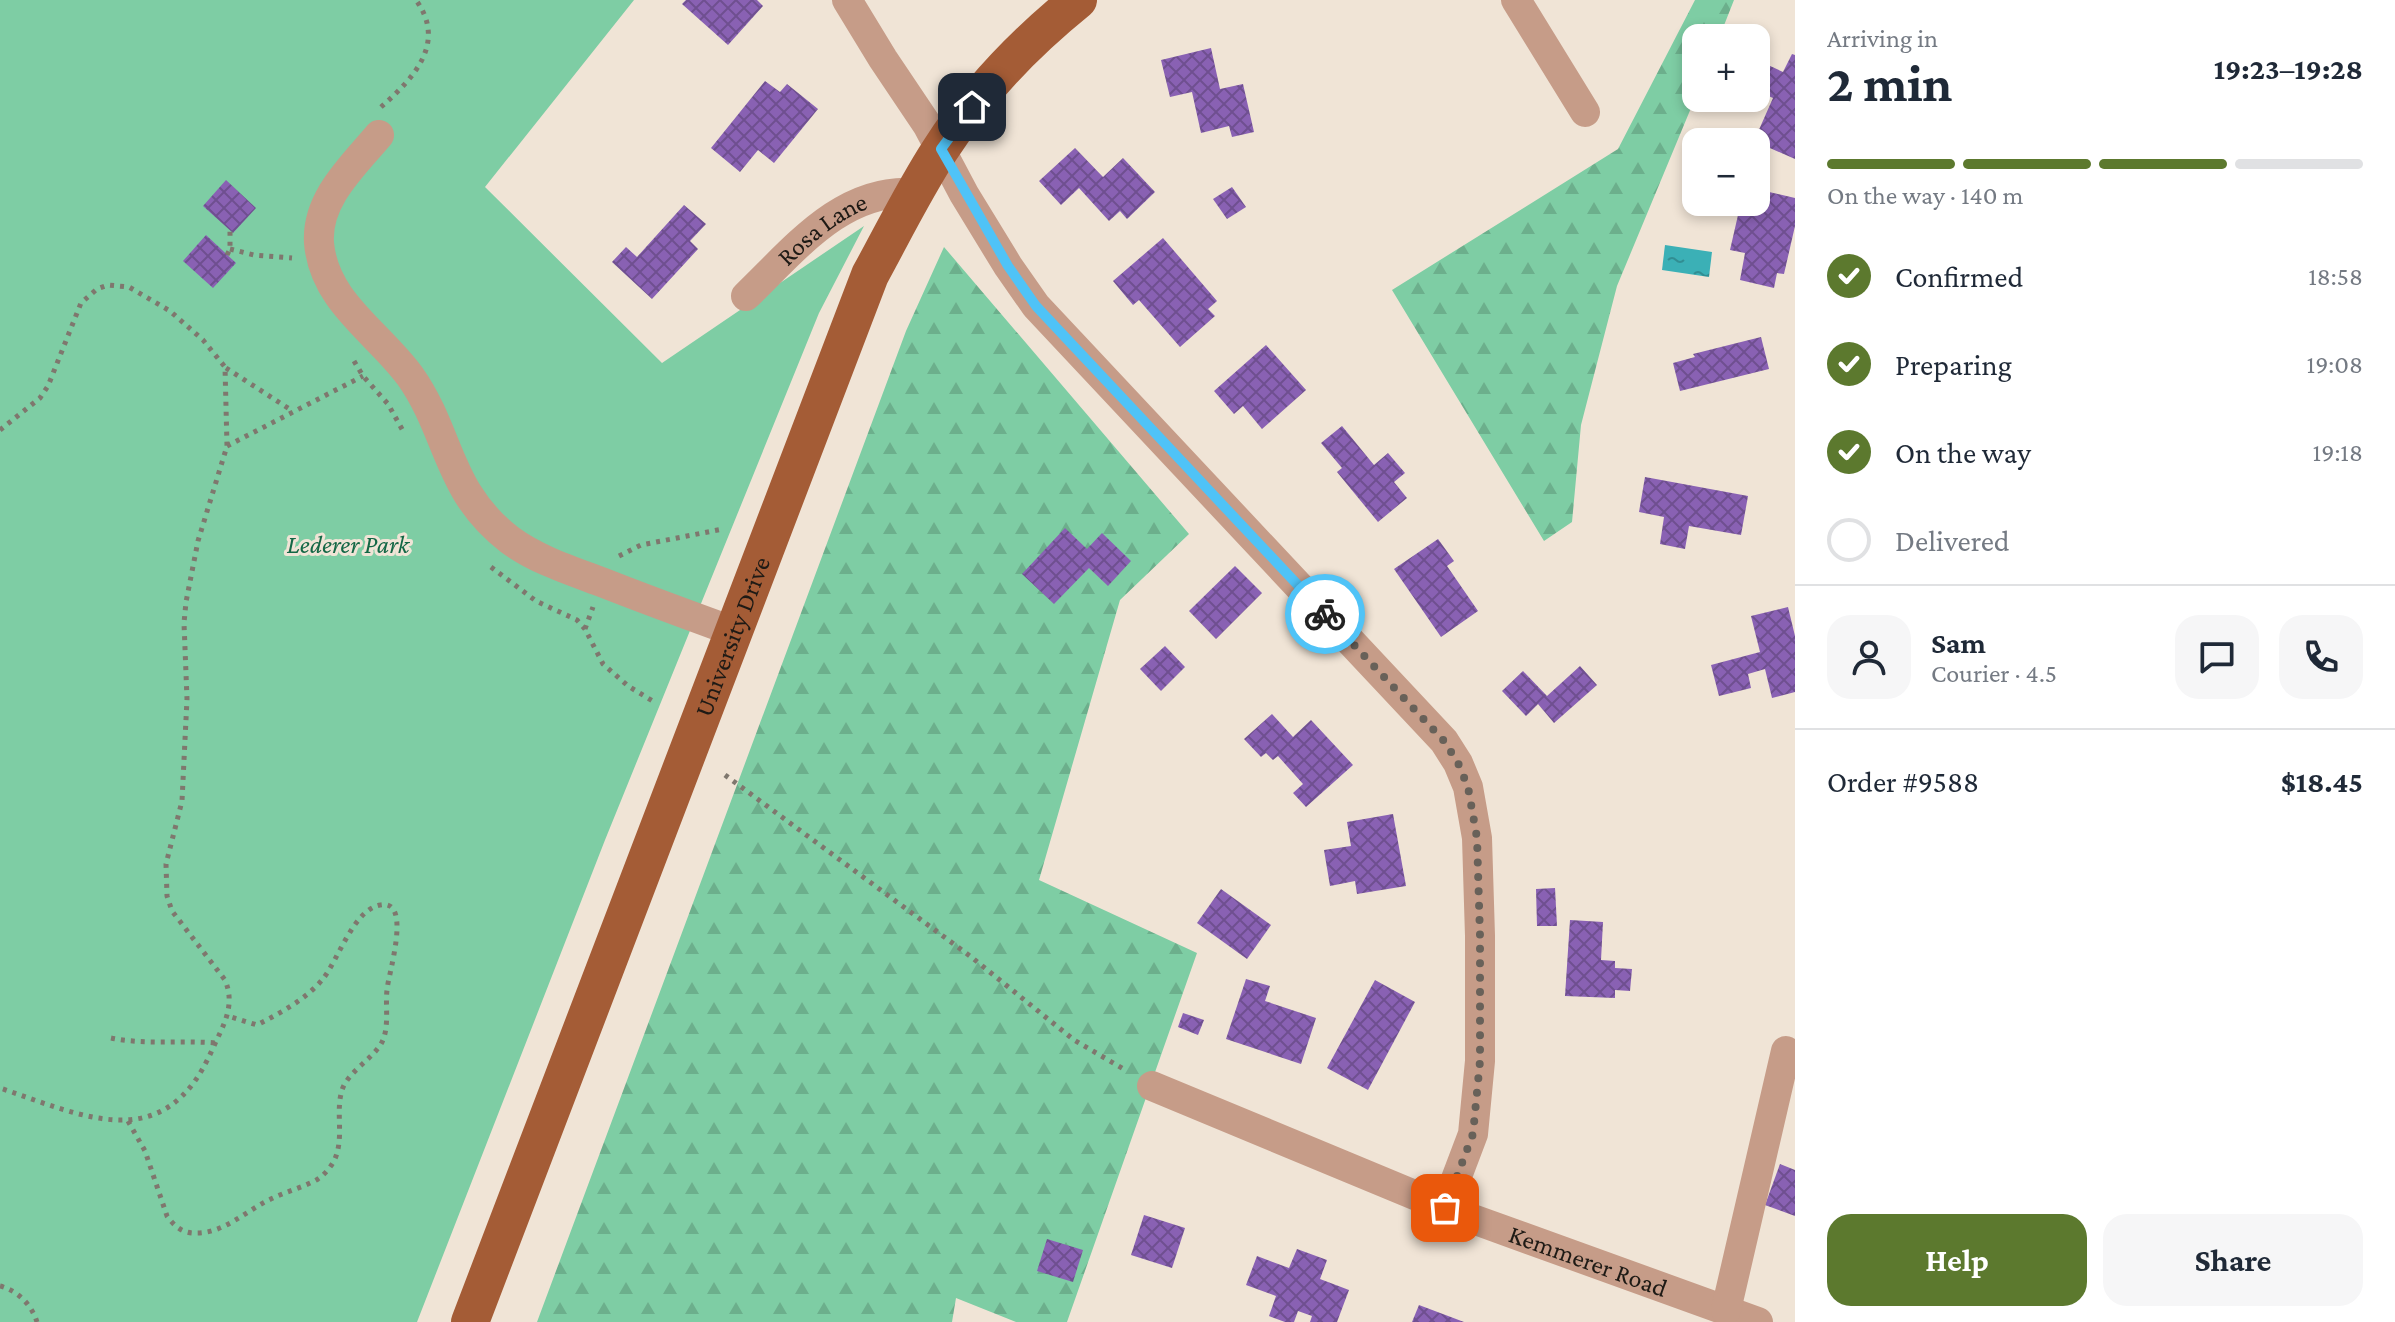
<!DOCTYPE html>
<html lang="en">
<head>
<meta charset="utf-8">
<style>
	body { margin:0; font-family:"Crimson Pro",serif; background:#f6f6f7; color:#1f2937; height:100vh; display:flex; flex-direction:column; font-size:30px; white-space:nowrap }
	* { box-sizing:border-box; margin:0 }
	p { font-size:26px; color:#747a83 }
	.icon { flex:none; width:44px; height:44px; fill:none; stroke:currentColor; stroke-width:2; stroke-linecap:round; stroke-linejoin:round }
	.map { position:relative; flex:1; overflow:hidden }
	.details { display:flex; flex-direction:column; background:#fff; width:600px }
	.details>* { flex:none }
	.tools { position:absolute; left:1682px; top:24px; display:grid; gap:16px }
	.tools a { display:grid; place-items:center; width:88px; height:88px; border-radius:16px; background:#fff; box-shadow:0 4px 12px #0003; font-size:40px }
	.pin { position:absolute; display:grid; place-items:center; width:68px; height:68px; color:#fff; margin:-34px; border-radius:16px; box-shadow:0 4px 12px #0006 }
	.courier { position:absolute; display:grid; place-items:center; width:80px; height:80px; margin:-40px; border:6px solid #4fc3f7; border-radius:50%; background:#fff; color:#222; box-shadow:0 2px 10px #0007 }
	.overview em { font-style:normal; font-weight:700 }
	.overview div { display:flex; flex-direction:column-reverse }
	.overview { display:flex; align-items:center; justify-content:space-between; height:136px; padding:0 32px }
	h1 { font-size:52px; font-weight:700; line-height:60px }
	.bar { display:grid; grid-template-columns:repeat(4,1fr); gap:12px 8px; align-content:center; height:96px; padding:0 32px }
	.bar i { height:10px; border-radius:6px; background:#e0e1e3 }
	.bar .on { background:#5c792e }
	.bar p { grid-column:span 4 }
	.line { display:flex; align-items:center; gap:20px; padding:0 32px; border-top:2px solid #e0e1e3 }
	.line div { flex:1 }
	.round { display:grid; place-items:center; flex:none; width:84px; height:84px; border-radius:24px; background:#f6f6f7 }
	ol { padding:0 32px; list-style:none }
	li { display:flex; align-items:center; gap:24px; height:88px }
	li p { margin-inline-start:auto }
	li .icon { padding:8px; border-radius:50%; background:#5c792e; color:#fff; stroke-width:4 }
	li:last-child { color:#747a83 }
	li i { width:44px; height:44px; border:4px solid #e0e1e3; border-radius:50% }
	.primary-button { display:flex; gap:16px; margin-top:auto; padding:16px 32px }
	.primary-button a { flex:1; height:92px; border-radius:24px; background:#5c792e; color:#fff; font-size:32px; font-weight:700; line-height:92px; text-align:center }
	.primary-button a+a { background:#f6f6f7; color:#1f2937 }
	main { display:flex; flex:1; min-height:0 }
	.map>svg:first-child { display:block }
	.forest { fill:url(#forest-firs) }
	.park { fill:#7ecda4 }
	.water { fill:url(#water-ripples) }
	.building { fill:url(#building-cross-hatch) }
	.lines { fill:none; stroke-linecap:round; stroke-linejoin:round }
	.path { stroke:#7f776e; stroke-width:5; stroke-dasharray:4 6; stroke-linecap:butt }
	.minor { stroke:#c69c88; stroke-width:30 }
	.major { stroke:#a45c36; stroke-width:38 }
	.done { stroke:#686159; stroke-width:8; stroke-dasharray:0 14.4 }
	.route { stroke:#4fc3f7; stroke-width:10 }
	.labels { text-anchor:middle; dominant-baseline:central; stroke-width:6; stroke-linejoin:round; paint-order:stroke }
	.street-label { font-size:26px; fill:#1e1a15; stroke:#f0e4d6 }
	.park-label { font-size:26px; font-style:italic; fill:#136745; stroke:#f0e4d6 }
</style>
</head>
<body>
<main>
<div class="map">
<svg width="1795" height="1322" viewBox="0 0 1795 1322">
	<defs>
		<pattern id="forest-firs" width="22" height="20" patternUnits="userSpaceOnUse" patternTransform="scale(2)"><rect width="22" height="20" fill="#7ecda4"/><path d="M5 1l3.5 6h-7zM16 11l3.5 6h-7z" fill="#6caf8c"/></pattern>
		<pattern id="water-ripples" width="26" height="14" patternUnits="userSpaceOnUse" patternTransform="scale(2)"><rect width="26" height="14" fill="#3bb0b6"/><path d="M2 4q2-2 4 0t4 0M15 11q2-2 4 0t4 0" fill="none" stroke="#318e93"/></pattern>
		<pattern id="building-cross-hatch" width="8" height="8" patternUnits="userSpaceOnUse" patternTransform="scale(2)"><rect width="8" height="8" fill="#8961b3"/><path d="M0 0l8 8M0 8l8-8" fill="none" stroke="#6f4f90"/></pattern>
	</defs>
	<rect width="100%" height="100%" fill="#f0e4d6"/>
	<g class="forest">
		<path d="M1695,0h39l-15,38h-23v58l-79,190 -36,139 -9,97 -28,19 -152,-251 226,-141z"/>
		<path d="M944,247l245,287 -69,66 -81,280 158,73 -130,369h-51l-60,-24 -4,24h-415l369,-991z"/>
	</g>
	<path class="park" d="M0,0h634l-149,187 177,176 202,-137 -45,87 -214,527 -188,482h-417z"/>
	<path class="water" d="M1665,245l47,7 -3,25 -47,-7z"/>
	<g class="building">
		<path d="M686,0h71l6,6 -35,39 -46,-41z"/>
		<path d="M1211,48l9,41 23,-5 11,48 -22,5 -3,-11 -28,7 -9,-41 -22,5 -9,-37z"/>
		<path d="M1792,54l3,1v104l-41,-18 19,-43 -16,-7 11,-26 15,7z"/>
		<path d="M765,81l15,11 7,-8 31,25 -44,54 -16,-13 -18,22 -29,-24z"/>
		<path d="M1075,148l28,29 20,-19 32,34 -28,27 -7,-8 -11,10 -30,-33 -18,17 -22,-24z"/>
		<path d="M226,180l30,28 -23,25 -30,-27z"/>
		<path d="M1232,187l14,20 -19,12 -14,-20z"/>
		<path d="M1756,189l39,9v28l-11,48 -7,-1 -3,15 -34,-8 5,-27 -15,-3 11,-48h15z"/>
		<path d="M684,205l22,19 -16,17 8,8 -46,50 -40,-37 14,-15 11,10z"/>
		<path d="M206,235l30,28 -23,25 -30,-27z"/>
		<path d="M1163,238l54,63 -9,8 7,7 -35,31 -41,-47 -6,5 -20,-24z"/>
		<path d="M1761,337l8,32 -89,22 -7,-28 22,-6 -2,-3z"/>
		<path d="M1266,345l40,45 -44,39 -19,-23 -9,8 -20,-23z"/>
		<path d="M1342,426l32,39 14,-12 17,20 -11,9 13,16 -29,24 -41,-50 5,-4 -21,-25z"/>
		<path d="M1645,477l103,19 -7,39 -52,-9 -4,23 -25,-5 4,-27 -25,-5z"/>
		<path d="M1065,528l22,21 15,-16 29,28 -23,25 -19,-18 -35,36 -32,-30z"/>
		<path d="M1438,539l16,22 -7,5 31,45 -37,26 -47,-68z"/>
		<path d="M1235,566l27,27 -46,46 -27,-28z"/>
		<path d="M1788,607l7,29v56l-23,6 -7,-29 -17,5 3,14 -32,8 -8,-31 49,-13 -9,-36z"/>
		<path d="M1165,646l20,21 -24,24 -21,-22z"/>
		<path d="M1580,666l17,19 -43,38 -16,-19 -12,12 -24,-25 21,-20 24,25z"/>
		<path d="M1272,714l21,23 18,-17 42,45 -47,42 -13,-14 10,-9 -25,-28 -5,4 -7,-7 -5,4 -17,-18z"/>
		<path d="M1393,814l13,72 -49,8 -2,-13 -25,5 -6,-36 27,-4 -4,-24z"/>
		<path d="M1555,888l2,38h-20l-1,-37z"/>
		<path d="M1221,889l50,36 -24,34 -50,-36z"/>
		<path d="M1570,920l33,2 -2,38 14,1v7l17,1 -2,22 -15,-1v8l-50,-2z"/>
		<path d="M1246,979l24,7 -5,15 51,17 -15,46 -75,-25z"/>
		<path d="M1375,980l40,22 -47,88 -41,-22z"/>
		<path d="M1183,1013l21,7 -6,15 -20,-8z"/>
		<path d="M1780,1164l15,6v46l-30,-11z"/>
		<path d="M1144,1215l41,13 -13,40 -41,-13z"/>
		<path d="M1047,1239l36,11 -10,32 -36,-11z"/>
		<path d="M1297,1249l30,11 -7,19 29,11 -12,32h-27l2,-6 -14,-5 -4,11h-9l-16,-6 7,-20 -30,-11 11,-29 32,12z"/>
		<path d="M1419,1305l45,17h-52z"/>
	</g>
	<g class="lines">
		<g class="path">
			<path d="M381,107c33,-29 66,-64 35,-107"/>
			<path d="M230,249l24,6 38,3"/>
			<path d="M227,255l3,-6v-19"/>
			<path d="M354,361l9,15 25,28 15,27"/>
			<path d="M226,368l65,42"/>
			<path d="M0,430l40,-32 8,-12 33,-83 16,-14 11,-4 21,2 41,24 33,29 22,27 2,79 -29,95 -12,61 -2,21 3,76 -5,102 -16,63 1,32 5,15 53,69c11,26 -2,46 -13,70 -47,108 -129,66 -212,38"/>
			<path d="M227,446l136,-70"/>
			<path d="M619,556l22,-11 82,-16"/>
			<path d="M491,567l45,34 41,19 8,9 18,35 25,22 28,17"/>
			<path d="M585,629l8,-22"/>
			<path d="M725,775l245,181 104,84 53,31"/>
			<path d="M111,1038c34,7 69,2 105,5"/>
			<path d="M128,1121l17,30 22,65c7,10 16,18 30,17 28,0 51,-24 76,-35 15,-7 31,-11 45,-19 6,-4 12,-11 16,-18 11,-23 1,-48 8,-71 6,-18 29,-30 39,-46 9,-16 4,-37 6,-54 1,-15 26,-92 -7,-85 -27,5 -42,56 -58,75 -17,20 -42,33 -65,45l-29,-9"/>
			<path d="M0,1286c18,5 31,18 37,36"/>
		</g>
		<g class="minor">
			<path d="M847,0l36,59 45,67 36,68 44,72 28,40 408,435 14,22 10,24 9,51 3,98v125l-7,73 -28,74"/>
			<path d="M1516,0l69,112"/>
			<path d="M379,135c-26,31 -63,64 -60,108 5,59 59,89 91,133 41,58 36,115 100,164 27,20 62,31 94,43 43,17 87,33 131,49"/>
			<path id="s1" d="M746,296c48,-46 96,-108 168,-103"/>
			<path id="s2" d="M1152,1086l318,132 288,104"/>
			<path d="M1726,1310l60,-259"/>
		</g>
		<path class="major" id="s3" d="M470,1322l400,-1047c23,-42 44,-85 70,-125 36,-56 86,-108 138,-150"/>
	</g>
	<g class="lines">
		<path class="done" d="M1325,614l119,127 14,22 10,24 9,51 3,98v125l-7,73 -28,74"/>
		<path class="route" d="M972,107l-31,42 67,117 28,40 289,308"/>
	</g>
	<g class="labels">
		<g class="street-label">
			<text stroke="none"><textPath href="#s1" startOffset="102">Rosa Lane</textPath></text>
			<text stroke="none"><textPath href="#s3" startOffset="734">University Drive</textPath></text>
			<text stroke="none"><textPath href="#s2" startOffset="470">Kemmerer Road</textPath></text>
		</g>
		<g class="park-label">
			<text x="348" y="544">Lederer Park</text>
		</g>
	</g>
</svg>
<div class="tools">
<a>+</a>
<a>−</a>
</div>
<div class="pin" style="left:1445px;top:1208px;background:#ea580c"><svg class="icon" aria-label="bag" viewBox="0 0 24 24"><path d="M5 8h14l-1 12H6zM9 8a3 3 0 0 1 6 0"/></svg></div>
<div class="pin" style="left:972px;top:107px;background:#1f2937"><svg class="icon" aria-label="home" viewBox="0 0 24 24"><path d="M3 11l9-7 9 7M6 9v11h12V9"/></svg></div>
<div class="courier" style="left:1325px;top:614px"><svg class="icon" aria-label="bike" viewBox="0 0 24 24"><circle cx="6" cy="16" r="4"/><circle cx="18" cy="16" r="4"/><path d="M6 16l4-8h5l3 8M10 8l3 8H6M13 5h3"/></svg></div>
</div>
<section class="details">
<div class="overview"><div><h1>2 min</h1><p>Arriving in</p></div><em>19:23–19:28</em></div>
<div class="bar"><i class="on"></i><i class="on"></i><i class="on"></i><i></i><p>On the way · 140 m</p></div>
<ol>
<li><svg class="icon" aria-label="check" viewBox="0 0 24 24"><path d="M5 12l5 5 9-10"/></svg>Confirmed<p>18:58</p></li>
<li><svg class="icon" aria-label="check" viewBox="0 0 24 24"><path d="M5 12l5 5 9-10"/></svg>Preparing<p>19:08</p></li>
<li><svg class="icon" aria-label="check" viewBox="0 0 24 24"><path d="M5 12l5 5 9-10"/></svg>On the way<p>19:18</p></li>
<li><i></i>Delivered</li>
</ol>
<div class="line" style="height:144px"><a class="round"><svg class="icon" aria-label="person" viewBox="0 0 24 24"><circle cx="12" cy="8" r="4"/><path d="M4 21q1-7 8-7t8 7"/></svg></a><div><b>Sam</b><p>Courier · 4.5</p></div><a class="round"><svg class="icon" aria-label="chat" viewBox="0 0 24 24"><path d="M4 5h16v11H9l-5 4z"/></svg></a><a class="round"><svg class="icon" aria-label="phone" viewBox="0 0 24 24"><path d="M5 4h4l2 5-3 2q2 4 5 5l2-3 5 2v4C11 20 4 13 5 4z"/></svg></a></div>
<div class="line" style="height:104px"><div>Order #9588</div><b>$18.45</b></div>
<div class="primary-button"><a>Help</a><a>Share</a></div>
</section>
</main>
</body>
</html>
